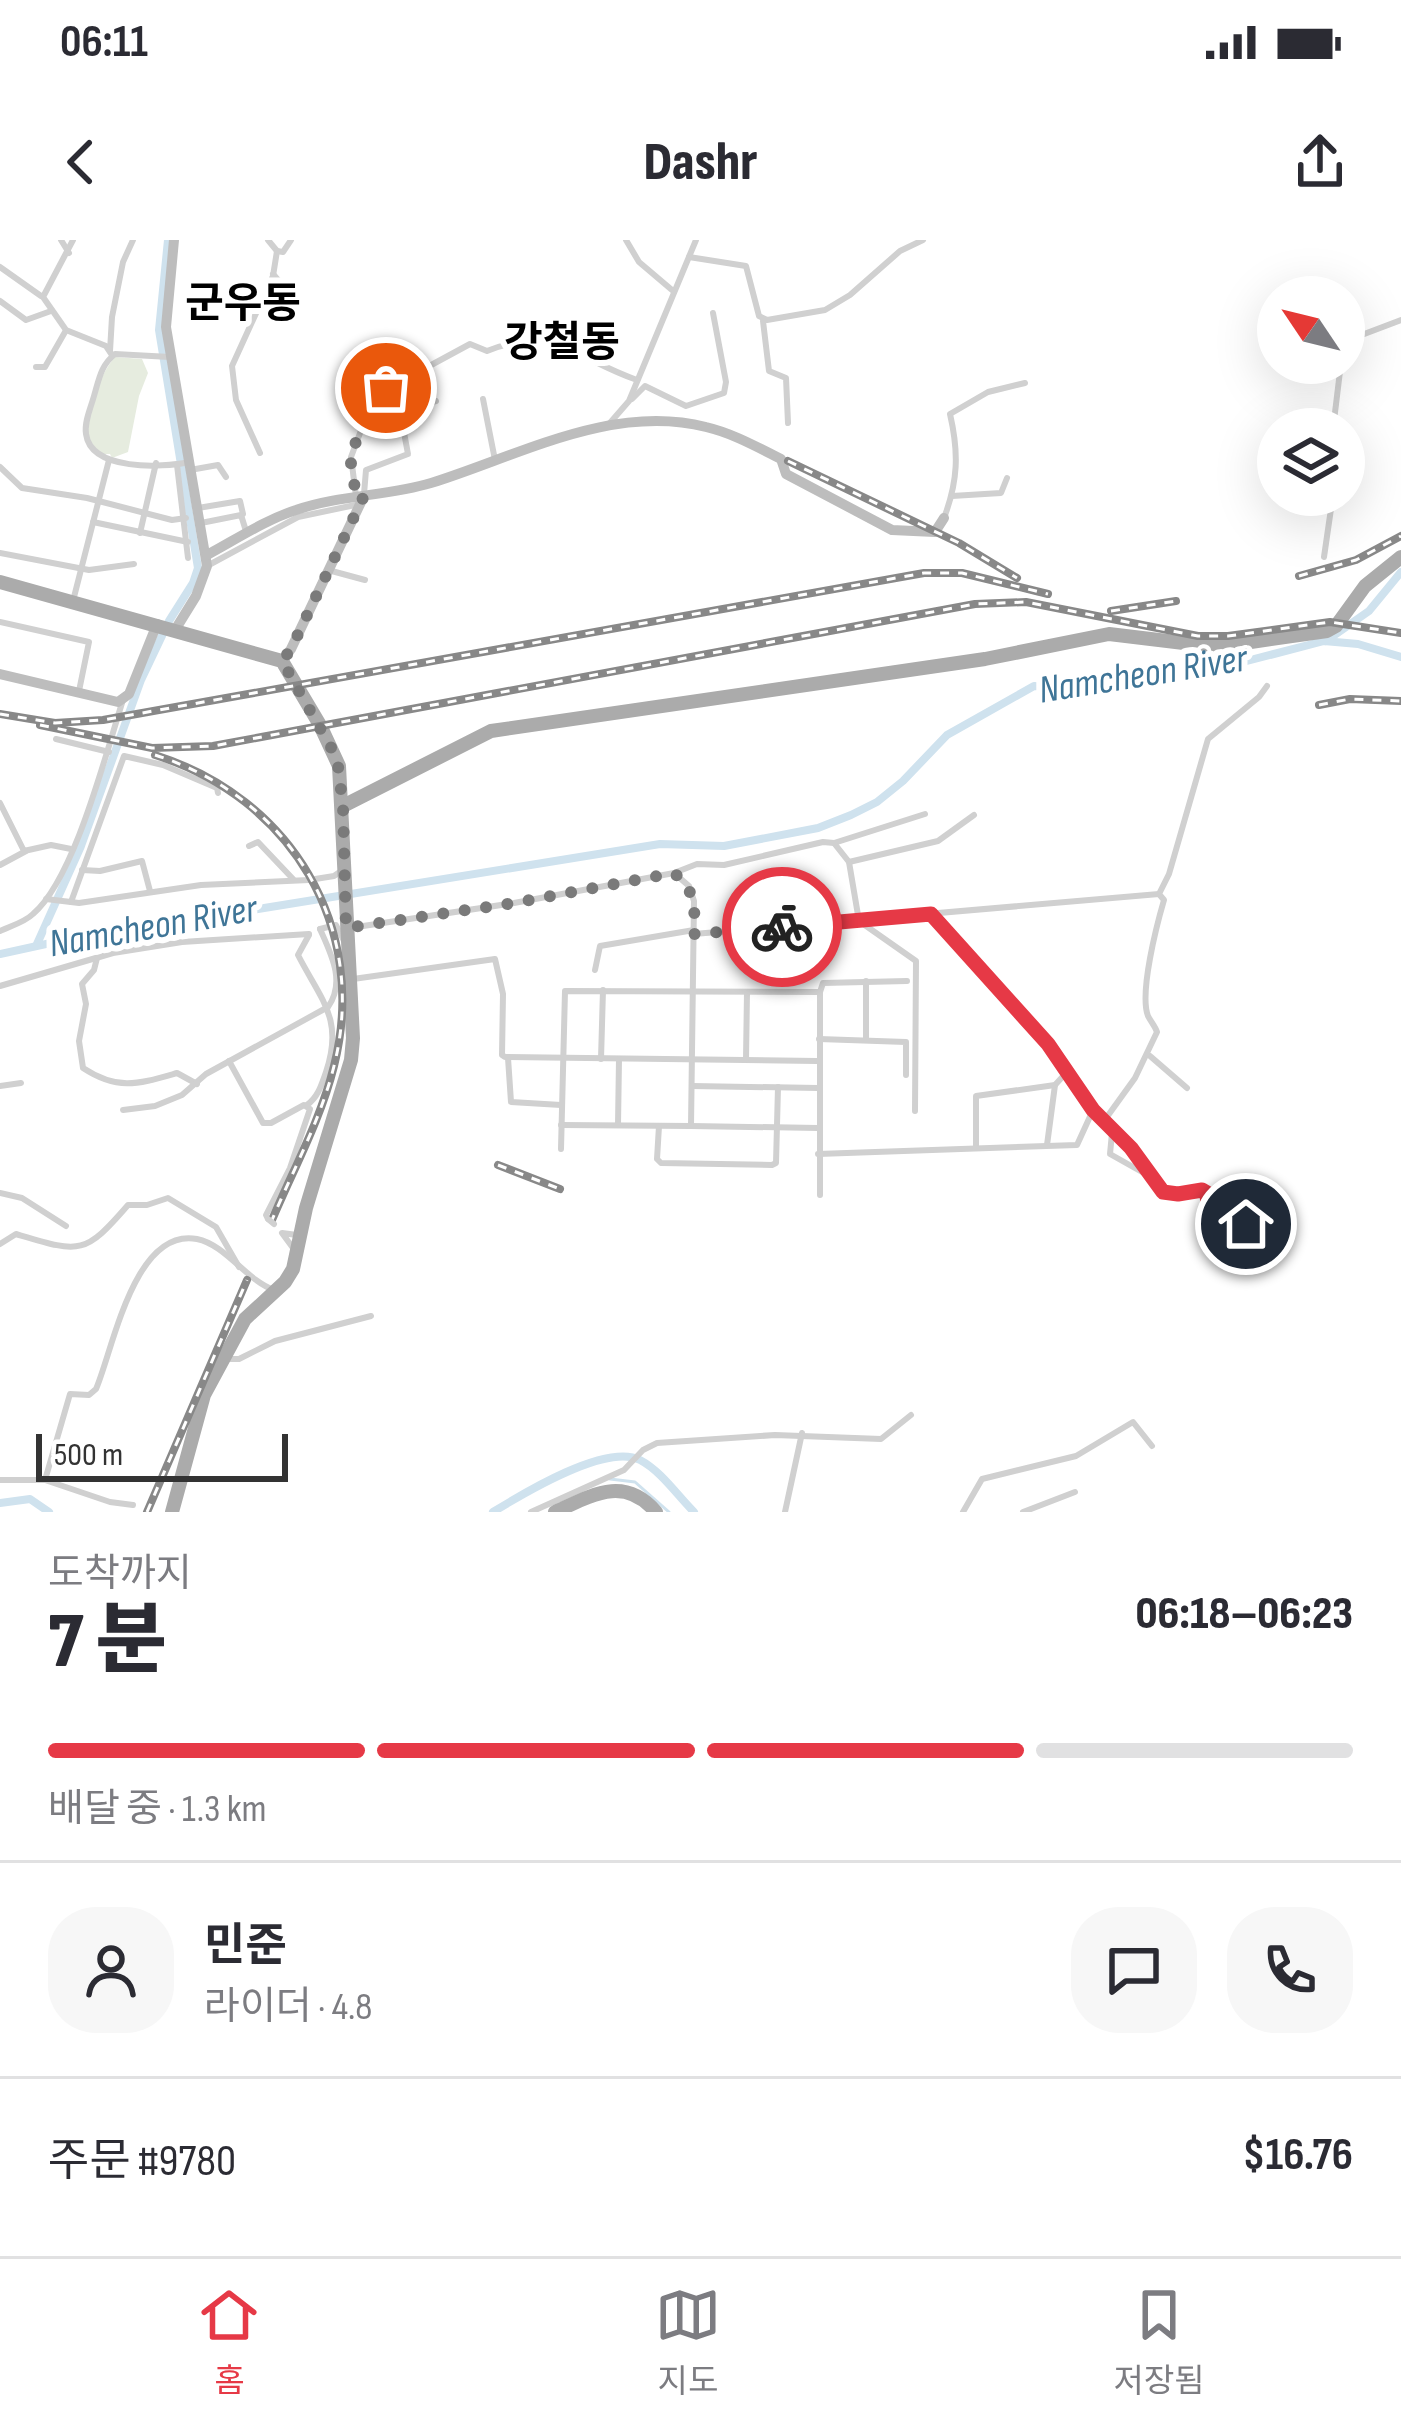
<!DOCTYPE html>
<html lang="ko">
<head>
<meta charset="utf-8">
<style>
	body { margin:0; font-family:"Sofia Sans Condensed","Noto Sans KR",sans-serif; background:#f7f7f7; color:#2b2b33; height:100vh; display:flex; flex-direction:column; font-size:45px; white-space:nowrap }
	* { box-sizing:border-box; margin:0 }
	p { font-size:39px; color:#7c7c81 }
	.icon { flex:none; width:66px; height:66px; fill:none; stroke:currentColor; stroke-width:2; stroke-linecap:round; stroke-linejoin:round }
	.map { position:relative; height:1272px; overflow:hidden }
	.details { display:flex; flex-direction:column; background:#fff; flex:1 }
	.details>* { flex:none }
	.needle { width:78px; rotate:305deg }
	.tools { position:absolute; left:1257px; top:36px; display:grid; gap:24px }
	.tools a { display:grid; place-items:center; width:108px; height:108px; border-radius:50%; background:#fff; box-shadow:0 12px 48px #0002; font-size:60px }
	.scale { position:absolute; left:36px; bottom:30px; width:252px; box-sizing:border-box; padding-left:12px; border:6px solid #333; border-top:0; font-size:33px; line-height:42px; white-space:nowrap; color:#333; -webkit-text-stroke:9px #fff; paint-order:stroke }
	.pin { position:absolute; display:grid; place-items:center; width:102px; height:102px; color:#fff; margin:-51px; border:6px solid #fff; border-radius:50%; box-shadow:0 3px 12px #0007 }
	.courier { position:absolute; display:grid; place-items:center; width:120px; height:120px; margin:-60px; border:9px solid #e63946; border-radius:50%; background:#fff; color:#222; box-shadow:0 3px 15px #0007 }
	.overview em { font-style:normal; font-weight:800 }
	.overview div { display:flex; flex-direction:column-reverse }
	.overview { display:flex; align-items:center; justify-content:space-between; height:204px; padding:0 48px }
	h1 { font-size:78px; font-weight:800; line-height:90px }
	.bar { display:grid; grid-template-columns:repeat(4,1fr); gap:18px 12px; align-content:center; height:144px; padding:0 48px }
	.bar i { height:15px; border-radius:9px; background:#e1e1e2 }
	.bar .current { background:#e63946 }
	.bar p { grid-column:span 4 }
	.line { display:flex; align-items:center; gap:30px; padding:0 48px; border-top:3px solid #e1e1e2 }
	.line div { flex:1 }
	.round { display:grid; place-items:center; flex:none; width:126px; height:126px; border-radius:48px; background:#f7f7f7 }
	.status { display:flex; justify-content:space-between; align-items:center; height:84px; padding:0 60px; background:#fff; direction:ltr }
	.status svg { height:33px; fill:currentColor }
	header { display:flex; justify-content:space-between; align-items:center; height:156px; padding:0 48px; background:#fff; font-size:54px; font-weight:800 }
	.tab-bar { display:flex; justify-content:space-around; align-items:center; height:168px; border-top:3px solid #e1e1e2; background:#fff; font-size:33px; color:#7c7c81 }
	.tab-bar a { display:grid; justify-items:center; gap:6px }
	.tab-bar .current { color:#e63946 }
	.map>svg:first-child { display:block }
	.garden { fill:#e6ecdf }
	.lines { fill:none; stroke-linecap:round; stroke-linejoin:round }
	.stream { stroke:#cfe2ee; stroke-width:3 }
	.river { stroke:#cfe2ee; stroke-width:8 }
	.street { stroke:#d0d0d0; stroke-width:6 }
	.secondary { stroke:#bdbdbd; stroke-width:10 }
	.primary { stroke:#ababab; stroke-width:14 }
	.rail-casing { stroke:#888; stroke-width:8 }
	.rail { stroke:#fff; stroke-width:3; stroke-dasharray:9; stroke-linecap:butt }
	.street-bridge { stroke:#d0d0d0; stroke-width:6 }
	.done { stroke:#7a7a7a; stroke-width:12; stroke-dasharray:0 21.6 }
	.route { stroke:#e63946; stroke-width:15 }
	.labels { text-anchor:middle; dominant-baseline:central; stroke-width:12; stroke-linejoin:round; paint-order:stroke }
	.water-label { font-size:39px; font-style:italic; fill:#3f7597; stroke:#fff }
	.quarter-label { font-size:42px; font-weight:bold; fill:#000; stroke:#fff }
</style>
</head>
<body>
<div class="status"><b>06:11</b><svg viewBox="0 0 49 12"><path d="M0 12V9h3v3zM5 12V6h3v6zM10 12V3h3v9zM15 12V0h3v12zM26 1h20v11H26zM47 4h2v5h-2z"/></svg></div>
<header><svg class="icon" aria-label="back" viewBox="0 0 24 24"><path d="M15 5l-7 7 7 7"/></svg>Dashr<svg class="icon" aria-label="share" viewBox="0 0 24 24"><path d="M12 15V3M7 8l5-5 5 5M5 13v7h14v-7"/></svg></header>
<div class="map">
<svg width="1401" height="1272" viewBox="0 0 1401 1272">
	<rect width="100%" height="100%" fill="#fff"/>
	<path class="garden" d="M115,117l27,2 6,14 -9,23 -11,56 -16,6 -2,-4h-9c-3,-3 -10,-11 -12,-15 -8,-21 13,-68 26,-82z"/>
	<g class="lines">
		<path class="stream" d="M610,1239l25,3 34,30"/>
		<g class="river">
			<path d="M1326,401l43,-30 32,-39"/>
			<path d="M37,704l44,-98 60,-166 28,-59 24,-38 5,-15 -39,-238 9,-90"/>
			<path d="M0,714l78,-17 98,-5 82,-23 402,-65 64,2 94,-18 33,-13 26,-13 26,-21 44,-46 87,-49 31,2 82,-14 69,-5 108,-28 34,3 43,13"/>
			<path d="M0,1263l30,-4 19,13"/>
			<path d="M493,1272c31,-19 113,-69 147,-52 21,11 37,35 54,52"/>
		</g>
		<g class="street">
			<path d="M61,0l8,13"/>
			<path d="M73,0l-30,57 23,33 40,16 6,9"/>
			<path d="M268,0l9,11 6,1 8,-12"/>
			<path d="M626,0l13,22 33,28"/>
			<path d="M689,17l57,9 13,50 8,4 58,-10 25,-15 50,-44 23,-11"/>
			<path d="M0,27l41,29"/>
			<path d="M273,34l17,20 -2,21"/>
			<path d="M0,61l26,19 25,-9"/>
			<path d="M763,81l6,50 17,7 2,45"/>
			<path d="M1344,108l7,-9 50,-19"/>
			<path d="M110,111l2,-34 11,-55 10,-22"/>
			<path d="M170,117l-55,-3c-14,11 -16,25 -21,42 -3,11 -10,26 -8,38 5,37 76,34 103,28"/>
			<path d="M36,127h9l20,-35"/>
			<path d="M483,159l12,61"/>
			<path d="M632,159l13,-13 41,20 38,-13 2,-11 -13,-69"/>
			<path d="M609,184l20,-23 67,-161"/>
			<path d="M1333,189l8,-66"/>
			<path d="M260,213l-24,-53 -4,-34 41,-90 4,-25"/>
			<path d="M177,225l11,93"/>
			<path d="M0,227l22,21 65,10 85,22 14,-2"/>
			<path d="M190,230l28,-5 8,12"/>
			<path d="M364,254l2,-24 42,-16 -8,-43 36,-10"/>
			<path d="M356,256l-5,-39 23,-61 96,-52 17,7c66,-27 89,8 150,29"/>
			<path d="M952,256l49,-3 6,-15"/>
			<path d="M198,268l42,-7 3,13"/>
			<path d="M944,278c14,-37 15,-65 6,-104l38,-22 37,-9"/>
			<path d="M93,282l95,20"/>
			<path d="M201,283l40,-8 5,16"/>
			<path d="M140,293l16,-70"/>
			<path d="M0,313l89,17 45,-6"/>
			<path d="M1324,317l9,-62"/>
			<path d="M207,326l91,-49 62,-13"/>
			<path d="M328,330l37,10"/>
			<path d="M73,361l36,-141"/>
			<path d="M0,382l89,20 -10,49"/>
			<path d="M56,499l53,13"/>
			<path d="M0,563l24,48 27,-6 20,4"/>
			<path d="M834,603l91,-29"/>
			<path d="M249,606l9,-4 35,37"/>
			<path d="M849,622l89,-21 36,-26"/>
			<path d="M0,625l26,-14"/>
			<path d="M82,630l18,1 42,-10 8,30"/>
			<path d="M674,633l23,-9 27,1 99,-23 11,1 15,19 10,59 57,40 -1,150"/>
			<path d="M46,659l33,4 122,-18 108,-5 25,-4 10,-7"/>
			<path d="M71,662l53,-146 39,9 54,23 1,5"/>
			<path d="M931,674l117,130 45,66 38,38 27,40 13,7 23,-6 11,2 2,16 5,4h35l2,18"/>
			<path d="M350,688l164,-25 160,-30 15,13 5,15 -3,225 -130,-1"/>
			<path d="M320,689l16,-4 8,16"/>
			<path d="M0,691c11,-5 25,-9 33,-17 42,-36 73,-162 90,-214"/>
			<path d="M694,694l465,-40"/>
			<path d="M97,718l-3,12 -12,14 4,20 -7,37 4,27c35,23 55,16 94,5l20,11"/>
			<path d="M595,730l5,-24 94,-16"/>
			<path d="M353,739l142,-20 8,35 -1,61 3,2 312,4"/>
			<path d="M0,746l113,-33 69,-11 127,-8"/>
			<path d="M820,752l3,-9 84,-2"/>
			<path d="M819,799l87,3v33"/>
			<path d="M866,800v-59"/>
			<path d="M1150,816l37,32"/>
			<path d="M508,818l3,44 50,3"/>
			<path d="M601,819l2,-69"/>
			<path d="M746,820l1,-68"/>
			<path d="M229,821l34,62h8l33,-18 6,4 -20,59 -24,47 2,4"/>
			<path d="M0,846l21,-3"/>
			<path d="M692,846l126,2"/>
			<path d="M307,865c11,-8 14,-19 19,-33 18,-53 -5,-72 -28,-117l11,-20"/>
			<path d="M123,870l32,-4 27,-11 24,-21 122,-67c18,-25 3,-53 -8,-78"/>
			<path d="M1104,881l31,-43 22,-46c-2,-6 -6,-10 -9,-16 -9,-23 9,-92 16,-116l-5,-6 10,-20 39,-135 51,-42 8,-11"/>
			<path d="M618,885l1,-66"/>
			<path d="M659,886l-2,33 4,4 111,2 4,-2 2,-76"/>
			<path d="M691,886l127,2"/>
			<path d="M1112,893l-2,21 32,18"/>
			<path d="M1047,905l8,-60"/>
			<path d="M976,906v-50l79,-11 11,-12"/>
			<path d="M561,909l4,-158 255,1v203"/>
			<path d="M818,914l259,-9 16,-35"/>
			<path d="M0,953l22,5 44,28"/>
			<path d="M0,1004l16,-10c64,19 68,22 112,-29h19l21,-7 48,29 23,40"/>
			<path d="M293,1008l-11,-15 15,2"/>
			<path d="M227,1119h12l36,-18 96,-25"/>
			<path d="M0,1240h45l25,-86 19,1 7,-6c17,-39 38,-162 101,-150 29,6 49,41 77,51"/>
			<path d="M45,1240l65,22 23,3"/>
			<path d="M531,1272l93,-42 19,-20 14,-7 118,-8 106,4 30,-24"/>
			<path d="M785,1272l17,-79"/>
			<path d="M963,1272l19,-33 94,-23 57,-34 19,24"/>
			<path d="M1023,1272l52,-20"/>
		</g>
		<g class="secondary">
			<path d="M174,0l-8,87 41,239 -11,30 -21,34"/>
			<path d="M207,315c28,-15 58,-35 89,-45 43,-15 92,-14 135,-27 87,-27 181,-80 275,-56 26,6 51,20 75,32l5,15 106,56 43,2 9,-14"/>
			<path d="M282,421l9,-12 72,-151"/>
			<path d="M0,434l118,28 11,-8 28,-70"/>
		</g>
		<g class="primary">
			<path d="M0,342l282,79 38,64 19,41 14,272 -2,22 -45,148 -13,61 -8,13 -40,37 -41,76 -32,117"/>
			<path d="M343,566l148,-75 494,-72 124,-25 108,13 110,-16 9,-5 29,-40 36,-29"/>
			<path d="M555,1272c37,-17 69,-37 101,0"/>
		</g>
		<defs>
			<g id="rail">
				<path d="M788,221l171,82 58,35"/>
				<path d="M1299,336l57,-16 45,-24"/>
				<path d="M1111,371l65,-10"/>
				<path d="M1319,465l31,-6 51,2"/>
				<path d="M0,474l55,9 48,-3 821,-147h38l86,21"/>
				<path d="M40,485l112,23 61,-2 762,-142 51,-2 172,34h30l102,-14 71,11"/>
				<path d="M155,515c136,43 214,172 179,311 -13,53 -41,104 -62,154"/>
				<path d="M498,925l62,24"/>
				<path d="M147,1272l100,-232"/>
			</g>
		</defs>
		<use href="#rail" class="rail-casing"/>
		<use href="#rail" class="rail"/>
		<path class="street-bridge" d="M268,979l6,5"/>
	</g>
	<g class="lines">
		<path class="done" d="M386,148l-12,8 -24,61 6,38 1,4 6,-1 -72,151 -9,12 55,97 6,48 3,122 168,-25 160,-30c22,18 21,34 20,61l88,-7"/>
		<path class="route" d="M782,687l149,-13 117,130 45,66 38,38 32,44 15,2 24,-4 5,3 1,14 4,4 35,-1 -1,14"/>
	</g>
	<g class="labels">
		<g class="water-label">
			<text transform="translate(1143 435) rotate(-9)">Namcheon River</text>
			<text transform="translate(153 687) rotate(-10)">Namcheon River</text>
		</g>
		<g class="quarter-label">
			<text x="243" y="64">군우동</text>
			<text x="562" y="103">강철동</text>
		</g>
	</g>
</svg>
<div class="tools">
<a><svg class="needle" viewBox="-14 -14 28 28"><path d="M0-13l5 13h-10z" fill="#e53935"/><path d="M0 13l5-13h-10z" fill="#7c7c81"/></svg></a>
<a><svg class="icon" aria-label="layers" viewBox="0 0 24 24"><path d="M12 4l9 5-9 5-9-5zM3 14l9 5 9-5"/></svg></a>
</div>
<div class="scale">500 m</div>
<div class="pin" style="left:386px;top:148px;background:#ea580c"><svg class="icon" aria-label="bag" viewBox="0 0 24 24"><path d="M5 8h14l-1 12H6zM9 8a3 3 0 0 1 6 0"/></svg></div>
<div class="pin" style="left:1246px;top:984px;background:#1f2937"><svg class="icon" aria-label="home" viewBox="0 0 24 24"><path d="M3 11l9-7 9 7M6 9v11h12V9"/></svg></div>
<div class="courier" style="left:782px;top:687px"><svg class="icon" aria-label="bike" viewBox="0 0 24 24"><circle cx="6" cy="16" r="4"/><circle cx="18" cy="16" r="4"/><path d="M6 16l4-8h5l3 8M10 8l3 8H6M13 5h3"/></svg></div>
</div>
<section class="details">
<div class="overview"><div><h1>7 분</h1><p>도착까지</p></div><em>06:18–06:23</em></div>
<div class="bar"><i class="current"></i><i class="current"></i><i class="current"></i><i></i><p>배달 중 · 1.3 km</p></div>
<div class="line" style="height:216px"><a class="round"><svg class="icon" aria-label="person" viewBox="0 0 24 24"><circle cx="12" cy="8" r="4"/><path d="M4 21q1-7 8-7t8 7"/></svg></a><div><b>민준</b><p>라이더 · 4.8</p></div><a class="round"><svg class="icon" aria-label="chat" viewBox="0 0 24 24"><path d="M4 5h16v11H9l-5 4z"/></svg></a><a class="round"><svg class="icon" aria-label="phone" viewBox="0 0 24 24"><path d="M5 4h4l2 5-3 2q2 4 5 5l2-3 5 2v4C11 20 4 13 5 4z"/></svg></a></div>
<div class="line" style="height:156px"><div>주문 #9780</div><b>$16.76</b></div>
</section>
<nav class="tab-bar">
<a class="current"><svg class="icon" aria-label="home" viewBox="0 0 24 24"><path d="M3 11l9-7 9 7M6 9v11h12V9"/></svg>홈</a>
<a><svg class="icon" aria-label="map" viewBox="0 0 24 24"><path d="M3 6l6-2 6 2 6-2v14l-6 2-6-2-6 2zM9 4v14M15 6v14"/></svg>지도</a>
<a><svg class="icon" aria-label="saved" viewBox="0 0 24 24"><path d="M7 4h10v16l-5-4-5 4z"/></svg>저장됨</a>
</nav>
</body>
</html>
